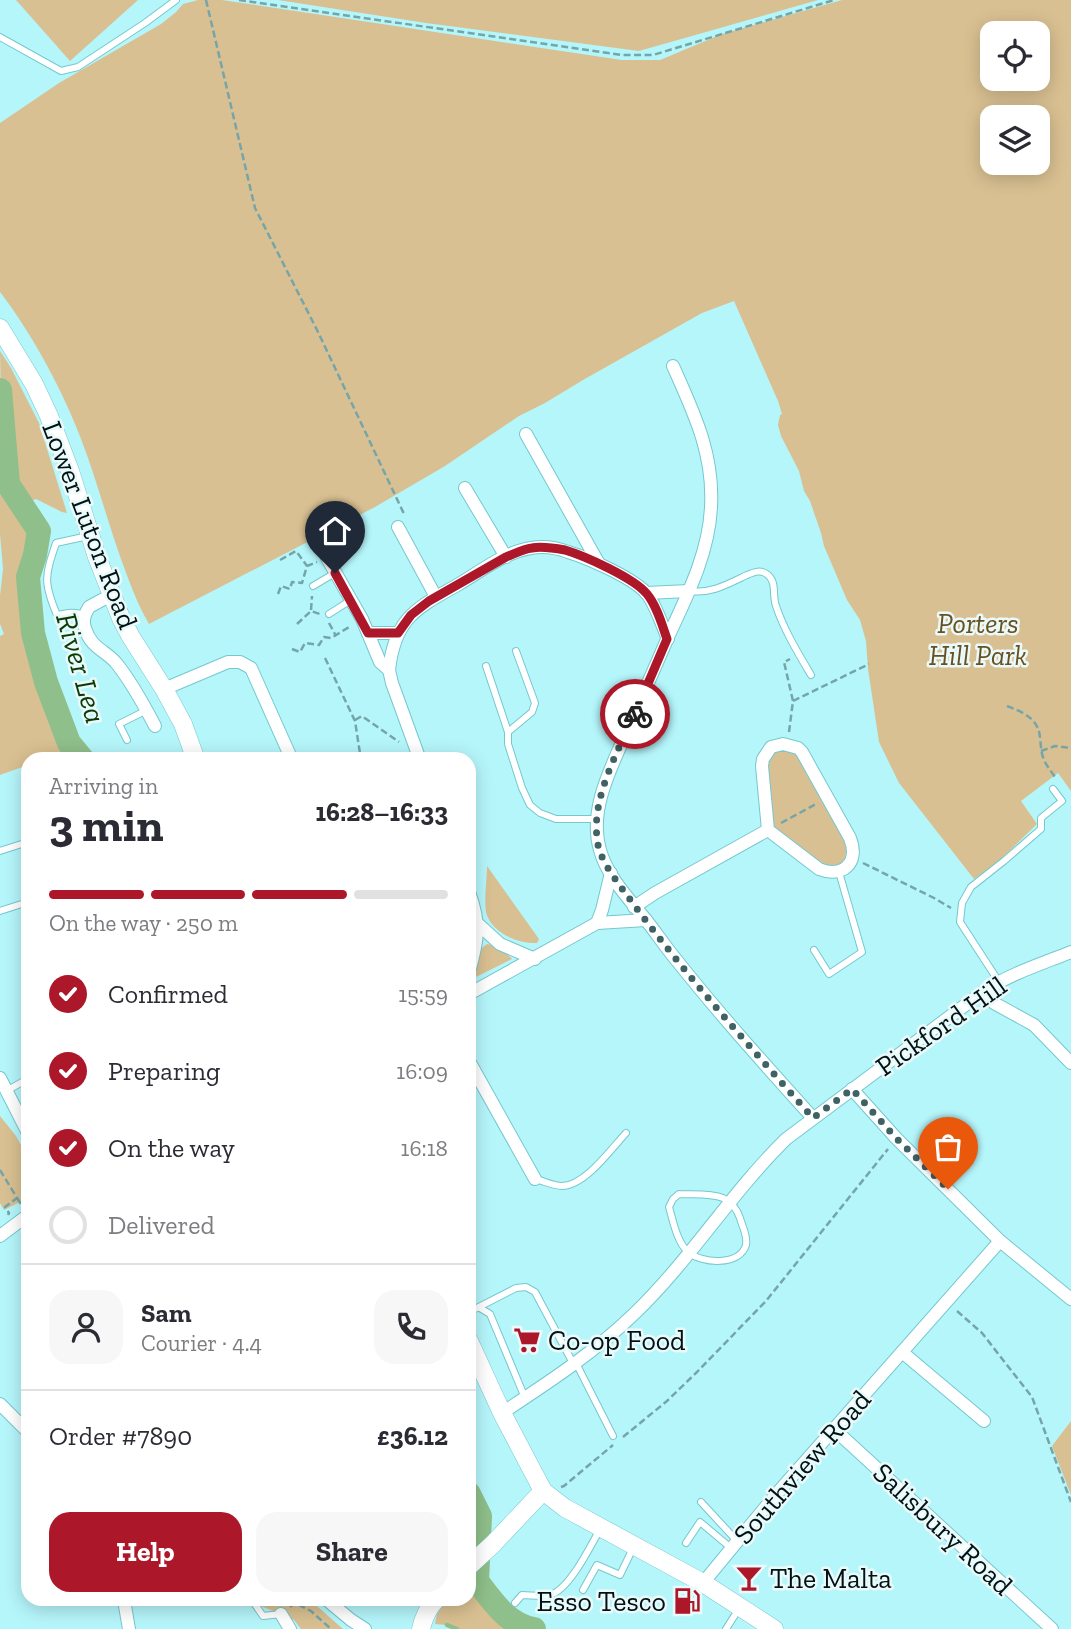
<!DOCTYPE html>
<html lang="en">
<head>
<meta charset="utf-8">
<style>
	body { margin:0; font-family:"Zilla Slab",serif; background:#f7f7f7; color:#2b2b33; height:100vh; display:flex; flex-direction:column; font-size:26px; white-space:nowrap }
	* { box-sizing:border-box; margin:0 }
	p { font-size:23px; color:#7c7c81 }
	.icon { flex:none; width:38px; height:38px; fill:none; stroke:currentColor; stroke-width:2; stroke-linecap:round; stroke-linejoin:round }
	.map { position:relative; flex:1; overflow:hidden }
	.drawer { position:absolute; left:21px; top:752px; width:455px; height:854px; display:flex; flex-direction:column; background:#fff; border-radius:21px; box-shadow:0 4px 18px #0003 }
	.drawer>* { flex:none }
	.tools { position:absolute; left:980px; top:21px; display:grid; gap:14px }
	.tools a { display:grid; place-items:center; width:70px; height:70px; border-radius:14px; background:#fff; box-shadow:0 4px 18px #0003; font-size:35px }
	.pin { position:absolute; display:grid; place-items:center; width:60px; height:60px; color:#fff; margin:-72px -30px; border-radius:50% 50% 50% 0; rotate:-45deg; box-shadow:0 0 7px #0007 }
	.pin .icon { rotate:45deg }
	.courier { position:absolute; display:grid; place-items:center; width:70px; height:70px; margin:-35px; border:5px solid #ac1729; border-radius:50%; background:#fff; color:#222; box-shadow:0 2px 9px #0007 }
	.head em { font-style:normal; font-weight:700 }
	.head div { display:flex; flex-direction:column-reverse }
	.head { display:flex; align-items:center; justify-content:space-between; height:119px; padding:0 28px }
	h1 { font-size:46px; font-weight:700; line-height:52px }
	.bar { display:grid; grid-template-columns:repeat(4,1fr); gap:10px 7px; align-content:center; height:84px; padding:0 28px }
	.bar i { height:9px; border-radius:5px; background:#e1e1e2 }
	.bar .current { background:#ac1729 }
	.bar p { grid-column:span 4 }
	.line { display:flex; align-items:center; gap:18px; padding:0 28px; border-top:2px solid #e1e1e2 }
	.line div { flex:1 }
	.round { display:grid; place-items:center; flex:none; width:74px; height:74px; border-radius:21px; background:#f7f7f7 }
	ol { padding:0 28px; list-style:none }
	li { display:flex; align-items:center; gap:21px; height:77px }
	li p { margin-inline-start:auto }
	li .icon { padding:7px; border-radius:50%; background:#ac1729; color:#fff; stroke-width:4 }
	li:last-child { color:#7c7c81 }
	li i { width:38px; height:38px; border:4px solid #e1e1e2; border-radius:50% }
	.action { display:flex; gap:14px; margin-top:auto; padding:14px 28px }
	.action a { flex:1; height:80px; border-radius:21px; background:#ac1729; color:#fff; font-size:28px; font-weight:700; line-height:80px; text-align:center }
	.action a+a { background:#f7f7f7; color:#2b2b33 }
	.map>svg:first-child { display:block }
	.green { fill:#d9c092; fill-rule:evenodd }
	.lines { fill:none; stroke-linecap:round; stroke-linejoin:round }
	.stream { stroke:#8fbf8a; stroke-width:4.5 }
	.river { stroke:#8fbf8a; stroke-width:24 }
	.lane-casing { stroke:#75c8ce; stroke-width:8 }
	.street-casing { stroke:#75c8ce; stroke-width:14 }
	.secondary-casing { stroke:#75c8ce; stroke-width:19 }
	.path { stroke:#75a5a9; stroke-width:2.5; stroke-dasharray:7 3.5; stroke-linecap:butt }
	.lane { stroke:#fff; stroke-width:6 }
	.street { stroke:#fff; stroke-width:12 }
	.secondary { stroke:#fff; stroke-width:18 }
	.path-bridge { stroke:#75a5a9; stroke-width:2.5; stroke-dasharray:7 3.5; stroke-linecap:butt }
	.done { stroke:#3f6265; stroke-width:7; stroke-dasharray:0 12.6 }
	.route { stroke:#ac1729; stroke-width:9 }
	.labels { text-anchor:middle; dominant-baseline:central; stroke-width:5; stroke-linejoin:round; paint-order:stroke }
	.street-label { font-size:28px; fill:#001214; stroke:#eaf9fa }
	.park-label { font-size:28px; font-style:italic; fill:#685020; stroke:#eaf9fa }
	.poi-label { font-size:28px; fill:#001214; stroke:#eaf9fa; text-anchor:start }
	.water-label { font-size:30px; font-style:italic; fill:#0a3c08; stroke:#eaf9fa }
</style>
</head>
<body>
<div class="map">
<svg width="1071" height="1629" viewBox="0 0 1071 1629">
	<rect width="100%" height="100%" fill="#b5f6fb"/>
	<g class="green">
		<path d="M16,0h122l-68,61z"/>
		<path d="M198,0h24l400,60h38l62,-26 120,-34h229v791l-13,-18 -37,28 16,23 -42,41 -21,14 -75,-96 -20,-41 -11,-73 -2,-28 -6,-21 -13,-20 -23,-54 -3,-13 -11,-32 -6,-10 -5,-20 -18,-35 -3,-11 2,-10 2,-1 -4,-13 -44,-100 -32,12 -119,67 -38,23 -26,13 -74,50 -70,41 -226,117c-10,-17 -17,-35 -24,-54 -14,-37 -24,-75 -37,-112 -19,-56 -52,-119 -88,-166v-169l59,-40 102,-59 15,-12 7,-8zM992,33h46v46h-46zM992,117h46v46h-46z"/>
		<path d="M278,0h540l-179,51 -213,-28z"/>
		<path d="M0,351l11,17 28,55 28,90 -5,-1 -26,-13 -15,6 -13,-21 -7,-80z"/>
		<path d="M0,463l4,29 21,23 8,17 -1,15 -9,17v36l6,36 13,47 22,64 11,12 -47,1v5l-28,10v-139l4,-2 -4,-10v-28l3,-27 -3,-35z"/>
		<path d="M785,750l9,3 8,6 44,80c6,60 -55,2 -72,-12l-3,-6c-1,-13 -7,-56 -1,-64 3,-6 10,-7 15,-7z"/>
		<path d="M487,866l52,73 -2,4c-19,1 -46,-10 -51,-31 -2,-11 1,-34 1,-46z"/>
		<path d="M487,944c7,1 20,9 25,15l-36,18 -1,-5 7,-24z"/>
		<path d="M0,1116l16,20 12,22v39l-4,3 -20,10 -4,-7z"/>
		<path d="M1071,1421v74l-19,-49z"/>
		<path d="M469,1578c6,12 7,13 17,21 12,11 16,24 33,30h-62l-10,-4 -12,-1 2,-10 10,-14h22z"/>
		<path d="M256,1600h54l33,29h-42l-7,-9 -33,-14z"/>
	</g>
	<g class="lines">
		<path class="stream" d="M447,1625l10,4"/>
		<g class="river">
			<path d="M0,390l8,94 31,47 -4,24 -7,22 5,56 13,49 23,61 14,17"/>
			<path d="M469,1494l11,22 -3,65c15,20 31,44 57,48"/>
		</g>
		<defs>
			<g id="lane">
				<path d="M0,37l61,34 17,-4 67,-44 31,-23"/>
				<path d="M313,586l22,-13"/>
				<path d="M690,591c21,3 38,-7 57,-16 7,-3 14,-6 21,0 9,8 4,20 8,31 8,24 22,47 35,69"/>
				<path d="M329,614l22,-14"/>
				<path d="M85,615c-10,-4 -18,-2 -28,0 -14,-33 -12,-39 -1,-72l32,-7"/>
				<path d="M486,666l22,66v12l14,44 8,17 10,8 16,6h41"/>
				<path d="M508,732l24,-20 3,-9 -19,-52"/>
				<path d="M127,740l-8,-16 28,-14"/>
				<path d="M0,851l28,-9"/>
				<path d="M0,911l28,-9"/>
				<path d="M814,950l15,24 33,-22 -23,-80"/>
				<path d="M999,982l-39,-60 2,-19 9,-16 33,-26 37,-32v-11l21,-17 -9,-12"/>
				<path d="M6,1091l20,-11"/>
				<path d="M535,1179c9,2 18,7 27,7 23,0 49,-37 64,-53"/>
				<path d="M679,1194c13,1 31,-1 44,4 8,4 14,11 17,20 2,8 8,18 6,27 -6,21 -44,19 -58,7 -11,-10 -15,-31 -19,-45l4,-8z"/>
				<path d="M480,1308l10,6 35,84"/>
				<path d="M469,1312l47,-24 10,-1 9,5 39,73"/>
				<path d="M576,1363l37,73"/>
				<path d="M701,1502l36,39"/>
				<path d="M686,1543l14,-21 31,26"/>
				<path d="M583,1590l14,-25 23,10 14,-29"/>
				<path d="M252,1600l11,16 18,-2"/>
				<path d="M515,1603l7,-8c8,0 20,2 28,0 19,-5 40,-48 49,-64"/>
				<path d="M726,1629l14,-22"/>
			</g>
			<g id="street">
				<path d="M673,366c21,47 41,88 38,141 -2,46 -24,89 -43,130 -13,31 -27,61 -40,92 -16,37 -40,80 -28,121 7,26 29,49 46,70 11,14 21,29 32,42 43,54 89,105 135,156"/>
				<path d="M526,434l73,130"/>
				<path d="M465,488l41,69"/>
				<path d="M398,527l38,70"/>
				<path d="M327,558l35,61 18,43 9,8 3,13 28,77"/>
				<path d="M646,593l43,-2"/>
				<path d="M111,595l-22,12c-4,7 -7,13 -4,21 6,21 21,22 32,36 15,19 27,41 38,62"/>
				<path d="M368,633h30"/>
				<path d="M389,670c6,-53 28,-62 70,-86 22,-13 46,-32 72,-36 12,-2 26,0 37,4 20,6 68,27 80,43 9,13 14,30 20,44"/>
				<path d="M164,689l64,-27h12l11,6 41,92"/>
				<path d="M783,744l15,4 4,4 48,86c10,26 -8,40 -31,31l-51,-39 -6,-64 1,-7 8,-12z"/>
				<path d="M469,892c12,32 9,48 0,80"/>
				<path d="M634,907l21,-14 113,-63"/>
				<path d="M597,923l5,-13 9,-37"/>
				<path d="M478,924l22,20 35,15"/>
				<path d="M984,991l10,12 40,22 37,38"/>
				<path d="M469,994l128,-71 49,-3"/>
				<path d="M469,1061l66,118"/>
				<path d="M0,1078l28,55"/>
				<path d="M852,1089l44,49 104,103 71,58"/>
				<path d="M0,1236l28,-21"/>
				<path d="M902,1352l82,69"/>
				<path d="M0,1404l28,28"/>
				<path d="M502,1413c47,-31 93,-61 133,-100 55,-53 96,-120 151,-174l198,-148c28,-18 57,-27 87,-39"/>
				<path d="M835,1430l217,199"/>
				<path d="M703,1583l70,-85 227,-257"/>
				<path d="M124,1600l5,29"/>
				<path d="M327,1600l24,20 14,9"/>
				<path d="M281,1614l9,15"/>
			</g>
			<g id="secondary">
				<path d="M0,328l34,56 15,32 21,55 27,86 24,61 10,19 33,52 19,35 13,36"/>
				<path d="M469,1341l33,72 41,78 22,17 138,75 71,46"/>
				<path d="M469,1566l24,-22 50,-53"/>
				<path d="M421,1629c2,-10 8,-23 15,-29"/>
			</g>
		</defs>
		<use href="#lane" class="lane-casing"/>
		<use href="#street" class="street-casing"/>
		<use href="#secondary" class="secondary-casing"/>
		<g class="path">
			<path d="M206,0l49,208 63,124 87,184"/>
			<path d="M239,0l383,55h31l181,-55"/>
			<path d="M280,560l16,-9 11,15"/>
			<path d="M278,594l3,-8 9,3 2,-7 10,1 5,-17 10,-4"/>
			<path d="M311,610l1,-14"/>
			<path d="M329,623l7,13"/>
			<path d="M297,624l14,-13 9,3"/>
			<path d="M292,649l8,3 5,-9 14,2 5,-8 7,1 20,-12"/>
			<path d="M325,658l30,63 6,39"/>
			<path d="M793,701l76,-37"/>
			<path d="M1007,706c16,6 32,13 33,32 1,8 1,15 4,22 3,7 9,13 12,19"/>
			<path d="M355,720l7,-4 37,26"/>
			<path d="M789,732l4,-31 -9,-39 6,-3"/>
			<path d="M1041,751l14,-5 16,2"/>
			<path d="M781,823l37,-20"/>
			<path d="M863,863l71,35 17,10"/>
			<path d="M0,1170l17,28 -12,9 4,6 -1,2"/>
			<path d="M957,1311l25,22 50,64 39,105"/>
			<path d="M623,1437l44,-36 30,-29 69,-71 122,-152"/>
			<path d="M561,1487l3,-1 49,-41"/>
			<path d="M283,1600l12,3"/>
			<path d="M290,1607l5,-4 16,8 20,18"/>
		</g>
		<use href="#lane" class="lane"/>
		<use href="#street" class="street"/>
		<use href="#secondary" class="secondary"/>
		<path class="path-bridge" d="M17,1198l11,17"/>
	</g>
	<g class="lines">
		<path class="done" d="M635,714c-17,36 -43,83 -38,124 1,13 7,24 14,35 61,87 132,166 202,245l39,-29 44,49 52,51"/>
		<path class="route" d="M335,573l33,60h30l13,-18 18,-14 77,-44c8,-3 17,-8 26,-9 10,-2 22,0 33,2 20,6 69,28 82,44 10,12 15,31 20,45l-32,75"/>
	</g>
	<defs>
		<symbol id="supermarket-bare" viewBox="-9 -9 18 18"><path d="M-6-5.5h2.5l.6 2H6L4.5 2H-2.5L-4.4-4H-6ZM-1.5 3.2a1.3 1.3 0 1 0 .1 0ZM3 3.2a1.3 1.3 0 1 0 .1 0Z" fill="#ac1729" stroke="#eaf9fa" stroke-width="2.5" paint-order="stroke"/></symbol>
		<symbol id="bar-bare" viewBox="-9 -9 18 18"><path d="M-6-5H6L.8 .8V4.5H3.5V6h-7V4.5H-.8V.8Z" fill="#ac1729" stroke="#eaf9fa" stroke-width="2.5" paint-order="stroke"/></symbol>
		<symbol id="fuel-bare" viewBox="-9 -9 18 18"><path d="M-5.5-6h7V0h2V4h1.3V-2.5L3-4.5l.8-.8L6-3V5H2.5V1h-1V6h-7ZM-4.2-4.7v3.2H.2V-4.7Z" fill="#ac1729" stroke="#eaf9fa" stroke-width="2.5" paint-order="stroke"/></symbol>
	</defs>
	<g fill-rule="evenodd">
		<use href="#supermarket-bare" x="508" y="1321" width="38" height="38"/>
		<use href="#bar-bare" x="730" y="1559" width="38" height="38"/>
		<use href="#fuel-bare" x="668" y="1582" width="38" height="38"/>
	</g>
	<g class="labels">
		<g class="street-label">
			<text transform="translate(90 525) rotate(69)">Lower Luton Road</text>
			<text transform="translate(941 1026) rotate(-35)">Pickford Hill</text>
			<text transform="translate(802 1467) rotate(-49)">Southview Road</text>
			<text transform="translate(943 1529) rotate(43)">Salisbury Road</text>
		</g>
		<g class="park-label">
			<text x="978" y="623">Porters<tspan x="978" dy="32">Hill Park</tspan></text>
		</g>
		<g class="poi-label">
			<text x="548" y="1340">Co-op Food</text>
			<text x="770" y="1578">The Malta</text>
			<text x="666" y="1601" text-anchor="end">Esso Tesco</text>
		</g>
		<g class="water-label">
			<text transform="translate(81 668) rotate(74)">River Lea</text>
		</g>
	</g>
</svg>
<div class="tools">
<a><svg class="icon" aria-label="locate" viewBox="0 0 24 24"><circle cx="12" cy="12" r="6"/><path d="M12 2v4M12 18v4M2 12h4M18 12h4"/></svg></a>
<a><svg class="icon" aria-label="layers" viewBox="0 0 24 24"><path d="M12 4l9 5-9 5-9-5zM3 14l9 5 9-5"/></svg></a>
</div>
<div class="pin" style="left:948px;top:1189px;background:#ea580c"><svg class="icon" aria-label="bag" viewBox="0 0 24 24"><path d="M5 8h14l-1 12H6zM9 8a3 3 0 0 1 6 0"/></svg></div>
<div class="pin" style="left:335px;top:573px;background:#1f2937"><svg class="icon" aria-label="home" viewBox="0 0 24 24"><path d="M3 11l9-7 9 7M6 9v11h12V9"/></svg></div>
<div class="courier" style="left:635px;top:714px"><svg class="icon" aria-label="bike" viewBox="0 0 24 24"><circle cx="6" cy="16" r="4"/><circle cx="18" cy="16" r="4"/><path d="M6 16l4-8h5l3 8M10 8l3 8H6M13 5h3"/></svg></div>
<section class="drawer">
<div class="head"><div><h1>3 min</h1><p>Arriving in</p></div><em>16:28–16:33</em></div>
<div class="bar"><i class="current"></i><i class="current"></i><i class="current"></i><i></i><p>On the way · 250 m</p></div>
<ol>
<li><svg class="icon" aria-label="check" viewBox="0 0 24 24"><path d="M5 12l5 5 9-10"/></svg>Confirmed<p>15:59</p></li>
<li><svg class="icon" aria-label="check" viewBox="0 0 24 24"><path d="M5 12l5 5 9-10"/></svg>Preparing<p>16:09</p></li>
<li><svg class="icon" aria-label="check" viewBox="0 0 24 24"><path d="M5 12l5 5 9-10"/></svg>On the way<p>16:18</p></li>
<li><i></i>Delivered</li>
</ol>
<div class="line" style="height:126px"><a class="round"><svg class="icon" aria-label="person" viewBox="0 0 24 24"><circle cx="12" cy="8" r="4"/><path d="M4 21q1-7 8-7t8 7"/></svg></a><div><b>Sam</b><p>Courier · 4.4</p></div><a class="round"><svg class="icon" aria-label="phone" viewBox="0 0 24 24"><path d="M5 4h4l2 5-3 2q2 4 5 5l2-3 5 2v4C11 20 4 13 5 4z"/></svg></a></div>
<div class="line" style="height:91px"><div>Order #7890</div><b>£36.12</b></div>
<div class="action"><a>Help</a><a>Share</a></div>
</section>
</div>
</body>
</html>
